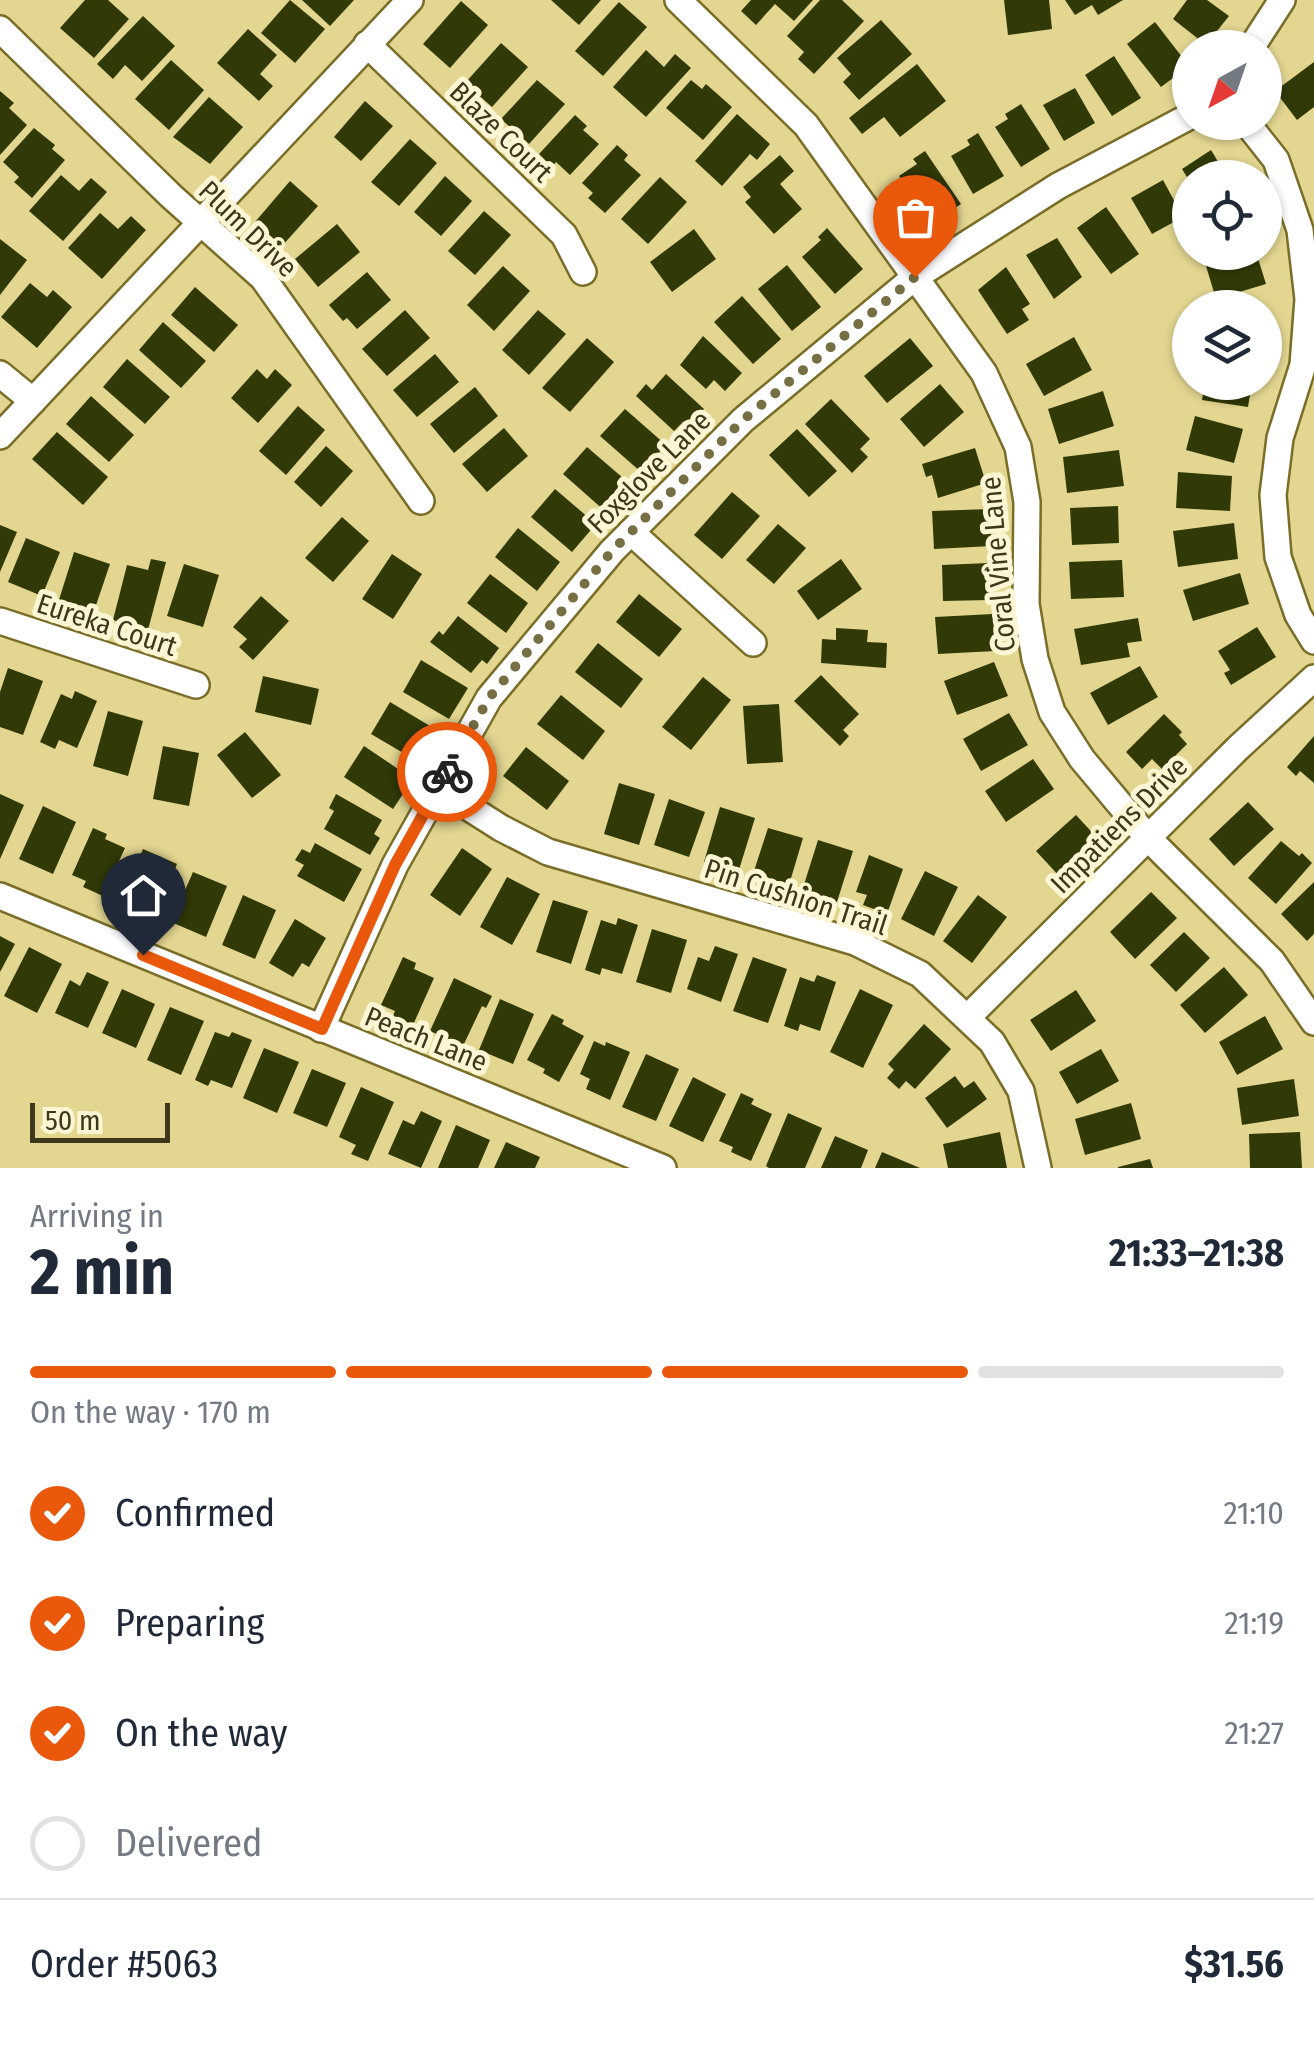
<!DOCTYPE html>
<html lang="en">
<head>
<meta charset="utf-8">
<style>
	body { margin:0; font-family:"Fira Sans Condensed",sans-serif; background:#f2f2f3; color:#1f2937; height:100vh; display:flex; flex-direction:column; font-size:38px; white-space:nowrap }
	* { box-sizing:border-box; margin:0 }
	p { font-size:32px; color:#747a83 }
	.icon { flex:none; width:55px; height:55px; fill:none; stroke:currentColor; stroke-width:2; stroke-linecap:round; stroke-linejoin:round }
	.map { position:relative; height:1168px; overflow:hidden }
	.panel { display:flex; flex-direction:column; background:#fff; flex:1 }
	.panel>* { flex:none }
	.needle { width:65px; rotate:220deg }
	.fabs { position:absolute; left:1172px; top:30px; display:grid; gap:20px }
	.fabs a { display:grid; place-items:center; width:110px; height:110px; border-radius:50%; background:#fff; box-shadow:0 2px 8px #0004; font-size:50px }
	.scale { position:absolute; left:30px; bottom:25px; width:140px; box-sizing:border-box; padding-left:10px; border:5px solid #3d381b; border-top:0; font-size:28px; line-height:35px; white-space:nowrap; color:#3d381b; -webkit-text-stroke:8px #fcf6d4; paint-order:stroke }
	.pin { position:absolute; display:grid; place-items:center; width:85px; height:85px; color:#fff; margin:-102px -42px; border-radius:50% 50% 50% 0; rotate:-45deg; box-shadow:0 0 10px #0007 }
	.pin .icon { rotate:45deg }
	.courier { position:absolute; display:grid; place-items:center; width:100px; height:100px; margin:-50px; border:8px solid #ea580c; border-radius:50%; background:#fff; color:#222; box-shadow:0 2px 12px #0007 }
	.summary em { font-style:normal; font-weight:700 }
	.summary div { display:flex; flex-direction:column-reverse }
	.summary { display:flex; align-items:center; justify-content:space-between; height:170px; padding:0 30px }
	h1 { font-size:65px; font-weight:700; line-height:75px }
	.bar { display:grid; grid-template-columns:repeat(4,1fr); gap:15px 10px; align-content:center; height:120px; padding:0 30px }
	.bar i { height:12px; border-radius:8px; background:#e0e1e3 }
	.bar .active { background:#ea580c }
	.bar p { grid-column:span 4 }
	.line { display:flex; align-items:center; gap:25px; padding:0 30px; border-top:2px solid #e0e1e3 }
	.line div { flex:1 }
	ol { padding:0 30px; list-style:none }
	li { display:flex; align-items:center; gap:30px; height:110px }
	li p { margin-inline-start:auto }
	li .icon { padding:10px; border-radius:50%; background:#ea580c; color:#fff; stroke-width:4 }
	li:last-child { color:#747a83 }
	li i { width:55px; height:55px; border:5px solid #e0e1e3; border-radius:50% }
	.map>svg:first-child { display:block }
	.building { fill:#313a07 }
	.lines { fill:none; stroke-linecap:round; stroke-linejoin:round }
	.minor-casing { stroke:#796d28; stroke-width:30 }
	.minor { stroke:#fff; stroke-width:25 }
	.done { stroke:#776f44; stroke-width:10; stroke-dasharray:0 18 }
	.route { stroke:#ea580c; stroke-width:12 }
	.labels { text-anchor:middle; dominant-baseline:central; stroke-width:10; stroke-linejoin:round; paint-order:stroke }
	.street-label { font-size:28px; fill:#3d381b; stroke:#fcf6d4 }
</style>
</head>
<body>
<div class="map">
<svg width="1314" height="1168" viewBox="0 0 1314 1168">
	<rect width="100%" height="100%" fill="#e3d691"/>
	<g class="building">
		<path d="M85,0h23l21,19 -35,39 -34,-30z"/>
		<path d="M290,0l35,29 -30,34 -34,-30z"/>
		<path d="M302,0h52l-24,26z"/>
		<path d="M551,0h50l-22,25z"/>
		<path d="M751,0h62l-19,21 -19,-17 -19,21 -15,-14z"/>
		<path d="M820,0h22l22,21 -50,53 -16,-15 6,-7 -17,-16z"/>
		<path d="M1004,0h45l3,29 -44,6z"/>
		<path d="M1065,0h58l-25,15 -6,-10 -17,10z"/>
		<path d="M1187,0h20l22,16 -23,29 -33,-26z"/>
		<path d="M461,1l27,24 -38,43 -27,-24z"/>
		<path d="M619,2l28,25 -44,49 -28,-25z"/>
		<path d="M143,16l32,30 -33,35 -17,-16 -12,14 -16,-15z"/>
		<path d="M881,20l31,34 -53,46 -16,-18 8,-8 -14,-16z"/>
		<path d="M1155,22l34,44 -28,21 -34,-43z"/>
		<path d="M248,29l29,26 -17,19 13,12 -14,15 -42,-38z"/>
		<path d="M501,43l27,24 -36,40 -27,-24z"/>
		<path d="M646,50l18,17 11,-13 16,14 -45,49 -33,-30z"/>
		<path d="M1114,56l27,42 -29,18 -27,-41z"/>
		<path d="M171,60l33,30 -35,40 -34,-31z"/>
		<path d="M1314,62v45l-17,13 -22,-29z"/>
		<path d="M917,64l29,37 -46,36 -16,-20 -22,17 -13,-16z"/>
		<path d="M537,80l28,24 -36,40 -28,-25z"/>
		<path d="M691,80l11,9 4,-5 26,23 -29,33 -37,-32z"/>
		<path d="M1075,88l20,35 -31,18 -21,-36z"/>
		<path d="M0,91l14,12 -5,5 18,17 -27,30z"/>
		<path d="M209,97l34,30 -33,37 -37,-27z"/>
		<path d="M365,101l28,25 -32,35 -27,-24z"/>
		<path d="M1021,104l29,45 -29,18 -26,-40 13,-8 -3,-5z"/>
		<path d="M737,114l33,30 -13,16 -7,-6 -28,32 -27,-25z"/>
		<path d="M575,115l12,11 -4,4 16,14 -29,31 -14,-13 -4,5 -13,-13z"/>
		<path d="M34,128l21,17 -3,4 13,11 -33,38 -18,-16 5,-5 -16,-15z"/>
		<path d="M978,133l26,43 -31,18 -22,-38 19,-11 -3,-5z"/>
		<path d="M410,139l27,24 -38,43 -28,-24z"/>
		<path d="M617,145l11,10 -4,5 17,15 -36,38 -17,-15 5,-5 -11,-10z"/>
		<path d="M1211,150l17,28h-38v4l-8,-13z"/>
		<path d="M925,151l36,53 -29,20 -33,-48 18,-12 -4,-5z"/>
		<path d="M780,155l14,16 -14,13 22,25 -28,25 -29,-32 6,-5 -8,-10z"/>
		<path d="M61,175l18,16 12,-13 16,14 -44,49 -34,-30z"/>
		<path d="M445,176l27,25 -31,35 -27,-24z"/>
		<path d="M660,177l27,25 -39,42 -27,-25z"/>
		<path d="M1163,180l20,37 -31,17 -21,-36z"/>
		<path d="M290,181l28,25 -36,40 -27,-24z"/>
		<path d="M1106,207l33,47 -28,20 -34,-46z"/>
		<path d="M484,211l27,24 -36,40 -27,-24z"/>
		<path d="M100,213l18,16 13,-13 15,14 -44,49 -34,-31z"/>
		<path d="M337,224l23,28 -42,35 -23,-28z"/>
		<path d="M827,228l36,41 -28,25 -33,-37 19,-17 -3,-3z"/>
		<path d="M694,229l22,30 -44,33 -22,-30z"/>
		<path d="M1057,238l25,39 -28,22 -28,-44z"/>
		<path d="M0,239l27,21 -27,35z"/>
		<path d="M1251,252h5l10,32 -50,15 -10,-33z"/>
		<path d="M787,265l34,42 -29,24 -34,-42z"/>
		<path d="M503,266l27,25 -36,40 -27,-26z"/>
		<path d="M1006,267l24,37 -8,5 7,11 -22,14 -29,-44z"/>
		<path d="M367,272l24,28 -34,29 -10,-11 -4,3 -14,-16z"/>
		<path d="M30,283l17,14 6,-7 19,17 -35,41 -36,-31z"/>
		<path d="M195,287l43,38 -24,27 -43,-37z"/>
		<path d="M742,296l39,43 -28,25 -39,-42z"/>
		<path d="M405,310l25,28 -43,38 -25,-27z"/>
		<path d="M538,310l28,24 -37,41 -27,-25z"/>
		<path d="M163,322l43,39 -25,27 -42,-38z"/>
		<path d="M703,336l39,37 -17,18 -11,-11 -8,9 -26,-24z"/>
		<path d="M1074,337l18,33 -48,26 -18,-32z"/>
		<path d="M587,338l27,24 -44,50 -28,-24z"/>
		<path d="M910,338l23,28 -46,37 -23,-27z"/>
		<path d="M435,354l24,28 -42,35 -24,-27z"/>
		<path d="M127,359l43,38 -25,27 -42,-37z"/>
		<path d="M257,369l10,10 8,-10 17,16 -34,38 -27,-25z"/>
		<path d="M666,374l38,35 -15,16 -5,-4 -10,10 -38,-35 10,-12 6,6z"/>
		<path d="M1205,382h47l-4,25 -46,-7z"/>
		<path d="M940,384l24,28 -40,35 -24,-28z"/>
		<path d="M475,387l23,29 -44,37 -24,-29z"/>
		<path d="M1103,391l11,35 -55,18 -11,-35z"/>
		<path d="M91,396l43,39 -25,27 -43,-38z"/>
		<path d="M831,399l39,40 -10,10 8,8 -16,16 -47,-49z"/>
		<path d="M298,406l27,24 -39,45 -27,-24z"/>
		<path d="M625,409l41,36 -25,27 -41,-36z"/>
		<path d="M1195,416l48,13 -9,34 -48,-13z"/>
		<path d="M504,428l24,28 -41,36 -25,-28z"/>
		<path d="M797,429l40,42 -28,26 -40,-42z"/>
		<path d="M57,432l51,45 -25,28 -51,-46z"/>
		<path d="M326,446l27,25 -32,36 -27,-25z"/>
		<path d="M587,447l43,37 -24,28 -43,-38z"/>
		<path d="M975,448l11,35 -48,15 -6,-23 -6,2 -4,-13z"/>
		<path d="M1119,450l5,36 -57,7 -4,-36z"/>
		<path d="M1178,472l54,4 -2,35 -54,-3z"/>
		<path d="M555,489l41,35 -24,28 -41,-35z"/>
		<path d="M732,492l28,24 -38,43 -28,-24z"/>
		<path d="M1118,506l1,37 -47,2 -2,-37z"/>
		<path d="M990,509l2,37 -58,3 -2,-38z"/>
		<path d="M342,517l27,24 -36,41 -28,-24z"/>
		<path d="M1234,523l4,36 -60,8 -5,-36z"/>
		<path d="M778,524l28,24 -32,36 -28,-24z"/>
		<path d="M0,525l17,7 -17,40z"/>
		<path d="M518,528l42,34 -23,29 -42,-34z"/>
		<path d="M26,538l34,14 -18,44 -34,-14z"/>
		<path d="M74,552l36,12 -17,50 -35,-11z"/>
		<path d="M392,554l30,20 -29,45 -31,-20z"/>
		<path d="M151,559l15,3 -18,68 -35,-10 14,-55 21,5z"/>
		<path d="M841,559l21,30 -44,31 -21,-29z"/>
		<path d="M1122,560l2,37 -53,2 -2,-37z"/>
		<path d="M989,563l1,37 -47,1 -1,-36z"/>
		<path d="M184,564l35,11 -16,52 -36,-11z"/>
		<path d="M1240,573l9,31 -56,17 -10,-31z"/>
		<path d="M490,574l38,29 -22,30 -39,-30z"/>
		<path d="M639,594l43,35 -23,28 -43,-35z"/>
		<path d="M261,596l28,25 -36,39 -14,-13 8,-8 -14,-12z"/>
		<path d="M993,614l2,37 -57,3 -3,-37z"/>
		<path d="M458,616l41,32 -12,16 -5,-4 -11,13 -41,-31 9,-11 4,4z"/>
		<path d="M1138,618l4,23 -15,2 3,14 -49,8 -7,-36z"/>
		<path d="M1257,627l19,30 -45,28 -7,-12 6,-3 -12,-19z"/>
		<path d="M836,628l32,2 -1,12 20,1 -1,25 -65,-5 1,-24 14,1z"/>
		<path d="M598,643l45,36 -22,29 -46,-36z"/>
		<path d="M421,660l47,28 -19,31 -46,-27z"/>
		<path d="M994,662l14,34 -51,19 -13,-34z"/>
		<path d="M1140,666l18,31 -50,28 -18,-32z"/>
		<path d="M8,668l35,13 -20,54 -23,-8v-35z"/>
		<path d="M821,675l38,39 -16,16 6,6 -9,10 -46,-45z"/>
		<path d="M263,676l56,13 -8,36 -56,-13z"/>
		<path d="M703,677l28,23 -40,50 -29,-23z"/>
		<path d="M75,691l22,10 -20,47 -18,-8 -4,9 -15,-7 21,-48 11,5z"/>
		<path d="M561,695l44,36 -22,29 -46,-36z"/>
		<path d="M390,702l50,30 -18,32 -51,-30z"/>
		<path d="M779,704l4,58 -36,2 -4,-58z"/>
		<path d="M108,711l35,10 -15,55 -35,-10z"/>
		<path d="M1009,713l19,32 -47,26 -18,-32z"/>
		<path d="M1164,714l18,18 -3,3 8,9 -25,25 -10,-10 -10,10 -16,-17z"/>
		<path d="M245,732l36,43 -29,23 -35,-43z"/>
		<path d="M1314,736v47l-14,-12 -4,5 -9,-9z"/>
		<path d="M163,746l36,7 -10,53 -36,-7z"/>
		<path d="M364,746l49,33 -20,30 -49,-32z"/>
		<path d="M526,747l43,34 -22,29 -44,-34z"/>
		<path d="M1033,759l21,30 -48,33 -21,-31z"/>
		<path d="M619,783l36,11 -16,51 -35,-11z"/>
		<path d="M0,794l24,11 -24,54z"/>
		<path d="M336,794l46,26 -8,14 6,4 -10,17 -46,-26 10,-18 -5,-3z"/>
		<path d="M669,799l36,13 -16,45 -35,-12z"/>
		<path d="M1248,802l26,27 -40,37 -25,-27z"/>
		<path d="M43,806l33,16 -23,52 -34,-15z"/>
		<path d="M720,807l35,11 -17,55 -34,-11z"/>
		<path d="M1076,815l24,26 -39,37 -25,-27z"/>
		<path d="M93,828l14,6 -2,5 20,9 -22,48 -20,-9 3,-6 -14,-6z"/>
		<path d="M768,828l35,10 -14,47 -36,-11z"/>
		<path d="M818,840l35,11 -16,51 -35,-11z"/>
		<path d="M1281,841l18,15 3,-3 10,10 -36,41 -28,-26z"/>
		<path d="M315,843l47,26 -18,33 -47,-26 7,-11 -9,-5 7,-11 8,4z"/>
		<path d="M462,848l30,21 -32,47 -30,-21z"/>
		<path d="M143,849l34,15 -22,52 -34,-14z"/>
		<path d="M869,855l34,14 -16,45 -24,-9 4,-10 -11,-3z"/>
		<path d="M925,871l33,16 -24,49 -33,-17z"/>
		<path d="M193,872l34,14 -21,51 -35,-15z"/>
		<path d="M507,877l33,17 -28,51 -32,-18z"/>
		<path d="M1314,882v52l-7,7 -26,-27z"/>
		<path d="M1151,892l26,26 -42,41 -25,-27z"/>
		<path d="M243,895l33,15 -21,49 -33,-14z"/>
		<path d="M978,895l29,22 -35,46 -29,-22z"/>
		<path d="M553,900l35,11 -17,53 -35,-12z"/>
		<path d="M618,918l20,7 -16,49 -20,-6 -2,7 -15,-5 16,-50 15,5z"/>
		<path d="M295,919l31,19 -17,29 -7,-4 -9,14 -24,-14z"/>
		<path d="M652,929l35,11 -16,53 -35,-11z"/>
		<path d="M1184,932l26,26 -34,34 -26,-27z"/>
		<path d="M0,936l15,8 -15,28z"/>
		<path d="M715,946l23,8 -17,48 -34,-13 11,-32 11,4z"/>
		<path d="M29,947l33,17 -25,49 -33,-17z"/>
		<path d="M403,957l13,6 -2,6 20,9 -21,47 -20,-9 2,-5 -14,-6z"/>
		<path d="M753,957l34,12 -19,54 -35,-12z"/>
		<path d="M1224,967l24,28 -43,38 -25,-28z"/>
		<path d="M87,972l22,10 -21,46 -33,-15 15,-33 10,6z"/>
		<path d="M817,975l19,7 -16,49 -20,-7 -2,7 -14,-5 16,-49 14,5z"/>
		<path d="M454,978l38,18 -6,12 -4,-2 -19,40 -33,-15z"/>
		<path d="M122,989l33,15 -19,44 -34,-15z"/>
		<path d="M860,989l33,16 -30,63 -33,-16z"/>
		<path d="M1076,990l20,31 -45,30 -21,-31z"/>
		<path d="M500,999l34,15 -21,50 -34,-14z"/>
		<path d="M170,1007l34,14 -23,54 -34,-15z"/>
		<path d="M552,1014l12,6 -2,4 22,12 -25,46 -16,-9 2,-4 -18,-9z"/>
		<path d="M1265,1016l18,33 -46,26 -18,-33z"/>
		<path d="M924,1024l27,25 -36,40 -9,-8 -7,8 -12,-11 7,-8 -6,-6z"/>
		<path d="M215,1032l14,5 3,-5 20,8 -20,48 -21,-8 -3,6 -13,-6z"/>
		<path d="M594,1041l11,5 1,-4 24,10 -20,48 -24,-11 4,-10 -10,-5z"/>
		<path d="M264,1048l35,14 -22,51 -34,-15z"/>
		<path d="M1101,1049l18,32 -42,23 -18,-32z"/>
		<path d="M646,1054l33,15 -23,52 -34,-14z"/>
		<path d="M312,1069l34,14 -19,44 -34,-14z"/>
		<path d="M955,1076l9,12 10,-7 13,18 -40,29 -22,-30z"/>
		<path d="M693,1077l33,17 -23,48 -34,-16z"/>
		<path d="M1294,1079l5,37 -57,9 -5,-37z"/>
		<path d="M361,1087l33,15 -26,59 -17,-7 5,-9 -17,-8z"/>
		<path d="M741,1093l13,6 -3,5 21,10 -21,47 -20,-9 2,-5 -14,-6z"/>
		<path d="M1131,1103l10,36 -56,16 -10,-36z"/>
		<path d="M421,1111l21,10 -21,47 -33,-14 15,-34 11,5z"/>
		<path d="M788,1113l34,15 -17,40h-36l-3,-2z"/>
		<path d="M456,1125l34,15 -12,28h-40z"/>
		<path d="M1000,1132l7,36h-59l-5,-24z"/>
		<path d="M1300,1132l2,36h-52l-1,-34z"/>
		<path d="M835,1136l33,14 -7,18h-40z"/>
		<path d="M506,1142l34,15 -5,11h-41z"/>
		<path d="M882,1152l38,16h-45z"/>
		<path d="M1150,1159l3,9h-35v-1z"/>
	</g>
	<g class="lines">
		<defs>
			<g id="minor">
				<path d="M678,0l128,125 178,248 34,74 9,55 -1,102 9,55 17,53 30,47 66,79 124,123 42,61"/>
				<path d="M0,29l171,167 92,82 158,223"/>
				<path d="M367,44l197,191 19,37"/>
				<path d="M1251,48l31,-48"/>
				<path d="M1246,122l30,38 24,70 8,69 -5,66 -23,73 -7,57 5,62 20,58 16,26"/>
				<path d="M0,374l33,27"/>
				<path d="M0,436l410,-436"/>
				<path d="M631,532l122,111"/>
				<path d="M0,621l196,64"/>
				<path d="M438,788l63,40 47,24 307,90 65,32 72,68 29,49 17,77"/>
				<path d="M0,896l663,272"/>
				<path d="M968,1017l270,-269 76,-70"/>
				<path d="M321,1029l74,-164 94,-167 123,-147 131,-131 172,-143 143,-91 132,-70"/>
			</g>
		</defs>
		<use href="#minor" class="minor-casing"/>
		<use href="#minor" class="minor"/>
	</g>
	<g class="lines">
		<path class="done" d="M447,772l42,-74 123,-147 131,-131 172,-143"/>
		<path class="route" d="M143,955l179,74 73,-164 52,-93"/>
	</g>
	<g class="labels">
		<g class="street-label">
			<text transform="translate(501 132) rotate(44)">Blaze Court</text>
			<text transform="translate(248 229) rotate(44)">Plum Drive</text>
			<text transform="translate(649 472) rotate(-45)">Foxglove Lane</text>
			<text transform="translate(998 564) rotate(-95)">Coral Vine Lane</text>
			<text transform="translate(107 625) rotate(18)">Eureka Court</text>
			<text transform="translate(1119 825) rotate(-45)">Impatiens Drive</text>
			<text transform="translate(796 897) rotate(18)">Pin Cushion Trail</text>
			<text transform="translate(426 1039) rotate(22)">Peach Lane</text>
		</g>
	</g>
</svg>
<div class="fabs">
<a><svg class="needle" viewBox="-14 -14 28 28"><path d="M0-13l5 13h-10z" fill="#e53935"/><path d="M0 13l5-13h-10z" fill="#747a83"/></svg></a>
<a><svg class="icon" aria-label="locate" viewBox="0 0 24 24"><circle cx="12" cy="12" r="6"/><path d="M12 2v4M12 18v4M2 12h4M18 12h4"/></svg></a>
<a><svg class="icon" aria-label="layers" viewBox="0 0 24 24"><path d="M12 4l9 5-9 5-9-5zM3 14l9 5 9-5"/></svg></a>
</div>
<div class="scale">50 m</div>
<div class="pin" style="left:915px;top:277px;background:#ea580c"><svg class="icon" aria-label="bag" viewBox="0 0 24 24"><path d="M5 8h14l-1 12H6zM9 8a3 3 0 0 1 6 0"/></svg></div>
<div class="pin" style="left:143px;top:955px;background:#1f2937"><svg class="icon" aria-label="home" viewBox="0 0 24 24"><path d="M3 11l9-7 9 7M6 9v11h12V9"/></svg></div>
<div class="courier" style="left:447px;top:772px"><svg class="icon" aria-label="bike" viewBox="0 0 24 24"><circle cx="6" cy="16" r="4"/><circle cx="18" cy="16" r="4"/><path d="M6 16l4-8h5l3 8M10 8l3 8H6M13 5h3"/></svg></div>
</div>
<section class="panel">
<div class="summary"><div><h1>2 min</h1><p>Arriving in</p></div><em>21:33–21:38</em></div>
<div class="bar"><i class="active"></i><i class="active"></i><i class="active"></i><i></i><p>On the way · 170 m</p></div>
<ol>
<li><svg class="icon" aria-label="check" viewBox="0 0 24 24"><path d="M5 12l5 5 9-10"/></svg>Confirmed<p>21:10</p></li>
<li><svg class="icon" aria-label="check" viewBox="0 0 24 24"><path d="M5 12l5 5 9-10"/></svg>Preparing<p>21:19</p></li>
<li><svg class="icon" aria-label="check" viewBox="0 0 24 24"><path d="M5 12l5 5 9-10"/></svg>On the way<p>21:27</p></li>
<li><i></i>Delivered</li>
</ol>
<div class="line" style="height:130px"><div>Order #5063</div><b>$31.56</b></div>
</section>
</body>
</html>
